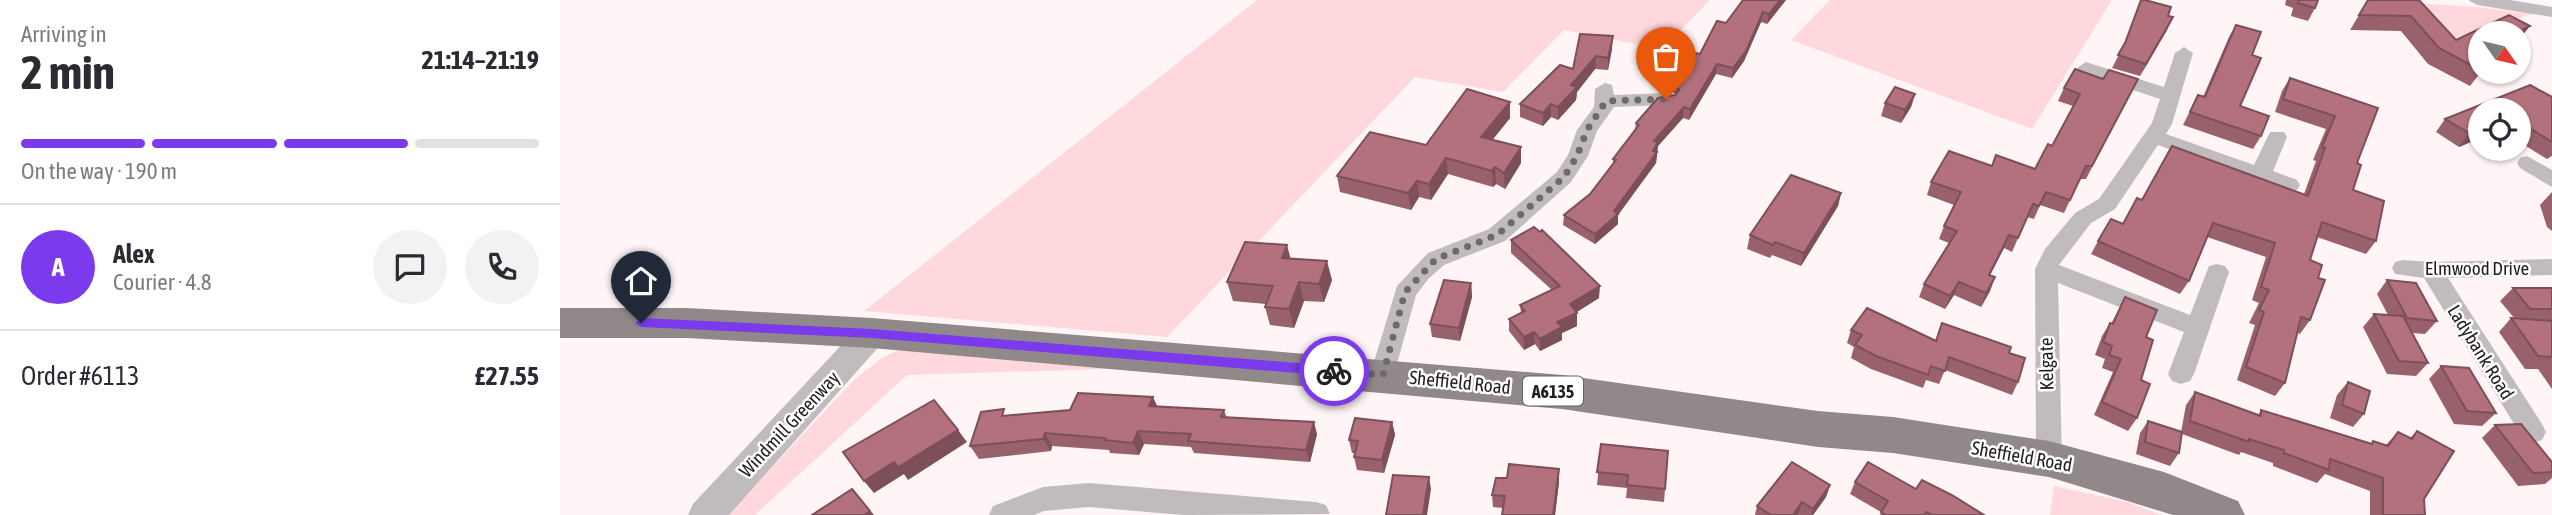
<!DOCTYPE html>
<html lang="en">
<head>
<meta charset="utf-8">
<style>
	body { margin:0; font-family:"Asap Condensed",sans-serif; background:#f2f2f3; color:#2b2b33; height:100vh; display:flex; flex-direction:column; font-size:26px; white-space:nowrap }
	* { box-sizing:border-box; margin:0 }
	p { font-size:23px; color:#7c7c81 }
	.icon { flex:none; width:38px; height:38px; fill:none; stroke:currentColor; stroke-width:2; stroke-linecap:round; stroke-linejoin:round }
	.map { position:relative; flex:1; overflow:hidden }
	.drawer { display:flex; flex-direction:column; background:#fff; width:560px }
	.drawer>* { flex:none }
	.needle { width:46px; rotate:124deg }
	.controls { position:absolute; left:1908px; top:21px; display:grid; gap:14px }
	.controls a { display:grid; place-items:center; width:63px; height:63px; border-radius:50%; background:#fff; box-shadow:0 2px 5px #0004; font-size:35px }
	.pin { position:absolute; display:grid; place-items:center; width:60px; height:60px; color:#fff; margin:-72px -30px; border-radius:50% 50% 50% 0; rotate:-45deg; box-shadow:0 0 7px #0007 }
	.pin .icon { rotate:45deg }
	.courier { position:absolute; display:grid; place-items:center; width:70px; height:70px; margin:-35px; border:5px solid #7c3aed; border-radius:50%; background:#fff; color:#222; box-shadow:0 2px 9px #0007 }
	.headline em { font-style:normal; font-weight:700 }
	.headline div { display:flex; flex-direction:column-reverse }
	.headline { display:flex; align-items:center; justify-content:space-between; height:119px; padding:0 21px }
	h1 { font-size:46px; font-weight:700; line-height:52px }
	.bar { display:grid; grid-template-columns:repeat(4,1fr); gap:10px 7px; align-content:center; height:84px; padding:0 21px }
	.bar i { height:9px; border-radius:5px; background:#e1e1e2 }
	.bar .active { background:#7c3aed }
	.bar p { grid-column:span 4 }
	.line { display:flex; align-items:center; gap:18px; padding:0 21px; border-top:2px solid #e1e1e2 }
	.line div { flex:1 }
	.round { display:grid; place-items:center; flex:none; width:74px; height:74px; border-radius:37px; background:#f2f2f3 }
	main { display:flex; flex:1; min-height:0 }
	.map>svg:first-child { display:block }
	.green { fill:#ffd8de }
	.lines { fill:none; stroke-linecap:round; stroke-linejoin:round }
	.minor { fill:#c0bbbc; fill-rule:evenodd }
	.tertiary { fill:#c0bbbc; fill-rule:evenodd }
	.primary { fill:#91888a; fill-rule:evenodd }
	.wall { fill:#99616c }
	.shaded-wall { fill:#7d4f58 }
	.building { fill:#b2717d; stroke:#7d4f58; stroke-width:2 }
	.route { fill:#7c3aed }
	.done { stroke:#6f696b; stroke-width:7; stroke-dasharray:0 12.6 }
	.labels { text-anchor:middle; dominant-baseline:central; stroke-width:5; stroke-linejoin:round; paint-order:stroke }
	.shield { fill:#fff; stroke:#646262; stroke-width:2 }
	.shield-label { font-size:18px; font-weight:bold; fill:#221e1f }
	.street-label { font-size:19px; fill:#221e1f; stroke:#fff }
</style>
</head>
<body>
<main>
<section class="drawer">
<div class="headline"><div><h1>2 min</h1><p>Arriving in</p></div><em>21:14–21:19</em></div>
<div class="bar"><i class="active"></i><i class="active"></i><i class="active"></i><i></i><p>On the way · 190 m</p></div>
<div class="line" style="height:126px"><b class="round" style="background:#7c3aed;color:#fff">A</b><div><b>Alex</b><p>Courier · 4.8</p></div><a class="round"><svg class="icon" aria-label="chat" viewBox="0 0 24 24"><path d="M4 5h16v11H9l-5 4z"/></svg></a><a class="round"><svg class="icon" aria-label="phone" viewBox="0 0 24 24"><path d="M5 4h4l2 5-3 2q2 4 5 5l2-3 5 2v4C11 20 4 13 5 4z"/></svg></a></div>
<div class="line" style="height:91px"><div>Order #6113</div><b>£27.55</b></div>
</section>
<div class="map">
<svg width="1992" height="515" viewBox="0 0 1992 515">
	<rect width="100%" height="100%" fill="#fff5f7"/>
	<g class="green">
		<path d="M697,0h453l-48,49 -98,-19 -61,62 -88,-15 -248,260 -303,-26z"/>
		<path d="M1270,0h282l-80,129 -241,-89z"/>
		<path d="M1821,1l96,6 56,7 -83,25c-21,-17 -49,-21 -69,-38z"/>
		<path d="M344,348l233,20 -230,7 -152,140h-28l127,-135 29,-23z"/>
		<path d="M1494,486l73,16 34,13h-111z"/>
	</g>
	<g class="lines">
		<g class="minor">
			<path d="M1908,0h42l42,7v10l-75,-12z"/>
			<path d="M1624,47l9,6 -21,71 -6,10 88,31 16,-33h14l3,5 -14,34 24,9 3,5 -3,5h-16l-123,-45 -43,64 -24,14 -32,42 131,50 19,-49 8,-2 8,2 4,6 -35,102 -4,7 -9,3 -9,-3 -4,-7 16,-42 -126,-49 4,176 -4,8 -9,3 -9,-3 -4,-8 -1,-190 10,-20 30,-36 24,-14 53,-76 8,-24 -81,-27 -2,-4 9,-6 78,25 11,-34z"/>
			<path d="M1045,83l7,2 2,10 52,-2 7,2 3,4 -3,4 -7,2 -52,2 -17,24 -9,25 -17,26 -66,59 -61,24 -15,13 -13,17 -24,87 -9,3 -9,-3 -4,-7 27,-89 31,-33 61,-24 68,-57 11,-17 9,-25 17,-23 1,-18z"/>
			<path d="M1967,156l25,14v17l-32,-19 -3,-5 3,-5z"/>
			<path d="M1992,259v16l-104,3 94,146 4,8 -4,8 -9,3 -9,-3 -100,-162 -29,-4 -3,-6 3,-6 8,-2 28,2z"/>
			<path d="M529,483l227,19 10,3 4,9 -147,1 -94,-8 -45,4 -10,4h-45l4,-9 50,-19z"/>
		</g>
		<path class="tertiary" d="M312,321l11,3 5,9 -5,9 -154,173h-41l5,-11 168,-180z"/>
		<path class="primary" d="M0,308h127l185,10 690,57 256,36 75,6 156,24 115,31 74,29 7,14h-72l-124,-38 -156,-24 -75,-6 -256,-38 -690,-61 -185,-10h-127z"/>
	</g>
	<g class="wall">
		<path d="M1226,0l-19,24 -6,-2 -17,39 -12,17 -16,-4 -27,46 -6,-2 -25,28 -2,17 -38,52v9l-23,20 -32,-19 1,-10 26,-21 23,-30v-5l22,-30 1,-6 40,-29 -5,-2 1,-9 -17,-5 1,-10 23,-13 21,-1 26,-31z"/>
		<path d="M1581,0l27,16 -1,14 -27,46 -28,-8 11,-21z"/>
		<path d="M1726,0h32l-3,8 -7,13 -17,-5 2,-8 -8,-3z"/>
		<path d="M1808,0h51l56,62 5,6v4h1l-11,14 -42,-22 -27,-33 -51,-1z"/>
		<path d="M1676,25l16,30 -12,51 21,30 -8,13 -70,-24 15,-30 5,2 26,-60z"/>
		<path d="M1020,34l32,15 -4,21 -13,-1 -18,23 -1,8 -18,20 -7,-3 -8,9 -23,-9v-13l53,-35z"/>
		<path d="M1730,78l88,30 -21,55 -4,27 23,51 -10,13 -49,-17 -7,23 8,18 -8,42 -10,14 -2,-1 -13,50 -10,13 -38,-16 18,-55 -6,-2 10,-20 -7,-3 14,-43 -59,-20 -18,44 -9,13 -89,-40 7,-13 25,-17 19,-24 162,-6 12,-33 -3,-1 13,-31 -51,-17 7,-21z"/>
		<path d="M1543,79h35l-52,100h-6l-16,34 -24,-8 -6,14 -7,-2 -15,35 -8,-4 -14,27 5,2 -5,14 -9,16 -27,-12 -9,14 -26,-12 5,-13 25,-41 -10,-4 5,-13 10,-21 -27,-10 4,-13 61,-16 43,3 17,-23 21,-40 -15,-5 6,-13z"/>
		<path d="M1970,85l22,12v59l-5,3 -29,-18v-31h-38v28l-21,9 -23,-15 9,-13z"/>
		<path d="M1355,94l-4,13 -10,16 -20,-7 4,-13z"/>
		<path d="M950,102v16l-18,22 29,23 -16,26 -9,-5 -3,3 -45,-13 -17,26 -12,-3 -8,13 -71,-18 -3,-16 89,-31z"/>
		<path d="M1992,192v39l-5,-4 -7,-22z"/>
		<path d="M1281,193l-3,13 -37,60 -29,-11 -2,3 -23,-9 3,-14z"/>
		<path d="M951,240l88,58 -22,14v14l-15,7v7l-22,11 -5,-7 -11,6 -15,-19v-12l12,-6 -1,-8 32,-15 -41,-37z"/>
		<path d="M730,258l42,22 -8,22 -20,-1 -10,27 -24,-3 -5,-18 1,-3 -33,-3 -6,-19z"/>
		<path d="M1827,280l50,41 -12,13 -13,-1 16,30 -12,13 -29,-2 -24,-47 11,-13 14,1 -11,-21z"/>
		<path d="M911,283l1,14 -12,44 -28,-4 -2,-13z"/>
		<path d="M1953,288h39v101l-14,-20h-13l-26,-37 12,-14 4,1 -15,-18z"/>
		<path d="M1565,297l21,40 -9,81 -9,13 -34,-16 19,-43 -11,-4 3,-9 -10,-4 7,-19 8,-13 1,1z"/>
		<path d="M1291,330l84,11 74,12 9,29 -6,13 -67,-25 -6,14 -13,-4 -3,8 -52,-19 -20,-11 3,-11 -7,-4z"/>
		<path d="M1881,366l55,47 -14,13 -28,-2 -25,-45z"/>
		<path d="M1788,382l16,32 -11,13 -23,-9 7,-23z"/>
		<path d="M1635,392l63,23 3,-5 110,34 2,-3 12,5 13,-14 12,6 7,-7 8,84h-55v-24l-45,-17 -8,9 -44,-17v-3l-32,-11 -2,3 -57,-21 -3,19 -9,13 -34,-12 4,-21 8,-12 33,11 5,-27z"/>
		<path d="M598,407l66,3 3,8 90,16 -7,28 -116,-9 -3,-6 -47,-3 -5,11 -29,-2 -1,-3 -57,-4 -1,5 -72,8 -9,-13 38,-30z"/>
		<path d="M832,422l3,13 -11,38 -27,-3 -3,-13 1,-4h-3l-3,-13z"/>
		<path d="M1935,425l57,37v16l-7,6 -27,2 -36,-48z"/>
		<path d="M1041,444l64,45 -1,13 -38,-4 1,-10 -30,-3z"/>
		<path d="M999,469v13l-4,33h-53l1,-7 -10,-1 -1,-12 15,-17z"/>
		<path d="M1295,482l61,7 68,26h-104l1,-3 -31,-18z"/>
		<path d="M1270,485l-4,12 -13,18h-58l2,-9z"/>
	</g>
	<g class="shaded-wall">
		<path d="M1220,0h6l-19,24 2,-10z"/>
		<path d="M1203,12l-2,10 -17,39 -12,17 1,-10z"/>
		<path d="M1613,17l-6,13 -27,46 6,-12z"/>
		<path d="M1970,26l-12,15v-8h-3z"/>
		<path d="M1053,36l-1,13 -4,21v-12z"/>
		<path d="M1920,50v10l-11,4v-10z"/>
		<path d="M1036,56l-1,13 -18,23 -1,8 -18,20v-13l13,-22z"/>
		<path d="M1157,64l-1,10 -27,46 1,-11z"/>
		<path d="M1355,94l-4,13 -10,16 4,-13z"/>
		<path d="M950,102v16l-28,35 -1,-16z"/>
		<path d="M991,104v13l-8,9v-13z"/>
		<path d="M1124,107l-1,11 -25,28 -2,17 -38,52v9l-23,20v-10l19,-23 40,-70z"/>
		<path d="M1920,129v9l-21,9 10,-14z"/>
		<path d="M961,147v16l-16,26 -1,-16z"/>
		<path d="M886,158l2,16 -17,26 -2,-16z"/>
		<path d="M935,167l1,17 -3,3 -1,-16z"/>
		<path d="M857,181l2,16 -8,13 -3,-17z"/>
		<path d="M1281,193l-3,13 -37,60 3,-13z"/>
		<path d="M1449,235l-5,13 -21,40 6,-13z"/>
		<path d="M727,245l5,19 -10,-6z"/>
		<path d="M767,261l5,19 -8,22 -5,-18z"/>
		<path d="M1435,277l-5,14 -9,16 5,-14z"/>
		<path d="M739,282l5,19 -10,27 -5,-19z"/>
		<path d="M1399,282l-5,13 -9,14 5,-13z"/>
		<path d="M911,283l1,14 -12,44 -1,-13z"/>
		<path d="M1040,286l-1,12 -29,18v-12z"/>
		<path d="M1017,313v13l-15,7v7l-22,11v-12l17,-17z"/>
		<path d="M974,332l1,12 -11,6v-13z"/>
		<path d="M593,397l6,13 -10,-4z"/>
		<path d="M754,422l3,12 -7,28 -4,-12z"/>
		<path d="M832,422l3,13 -11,38 -2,-13z"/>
		<path d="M398,430l9,12 -59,38 -4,-6 -30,19 -10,-12 30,-19z"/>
		<path d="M578,431l6,13 -5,11 -6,-12z"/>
		<path d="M485,433l7,13 -1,5 -8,-12z"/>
		<path d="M999,469v13l-4,33h-2z"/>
		<path d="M869,477l2,12 -4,26h-4z"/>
		<path d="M1270,485l-4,12 -13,18h-2l2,-6z"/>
		<path d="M292,489l22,26h-10z"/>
		<path d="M1242,502l-4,13h-5z"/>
	</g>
	<g class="building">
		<path d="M1183,0h37l-11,14 -6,-2 -17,39 -13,17 -16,-4 -27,45 -6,-2 -30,34 4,1 -5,9 4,1 -43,59 4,3 -23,20 -31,-19 26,-21 26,-34 -3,-1 26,-34 -3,-2 22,-25 17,-3 4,-5 -3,-7 -4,-2 7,-7 -23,-6 10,-16 13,3 3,-5 18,4 17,-33 9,2z"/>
		<path d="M1581,0h4l26,7 -3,9 5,1 -27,47 -28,-9 7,-12z"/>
		<path d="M1739,0h19l-3,8 -17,-5z"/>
		<path d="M1808,0h51l37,40 53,-25 21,11 -15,7h-35v17l-11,4 11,14v2l-41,-22 -28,-32 -52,-1z"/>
		<path d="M1676,25l25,7 -9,23 9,3 -21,48 29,10 -8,20 -71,-24 8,-17 7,2z"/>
		<path d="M1020,34l33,2 -5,22 -12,-2 -25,29 6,2 -19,20 -7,-3 -8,9 -23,-9 40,-39 13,4z"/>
		<path d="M1515,69l28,10 6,-9 29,9 -46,87h-6l-16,34 -24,-8 -7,14 -6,-2 -15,34 -9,-3 -20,40 6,2 -9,16 -27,-11 -9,14 -26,-12 33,-53 -13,-5 17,-34 -30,-10 18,-31 43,15 4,-11 39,14 13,-25 4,2 28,-52 -16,-6z"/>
		<path d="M1730,78l88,30 -21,55 4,2 -8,25 31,11 -8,40 -54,-19 -12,38 12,5 -4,13 7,2 -15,40 -9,-3 -16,66 -39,-16 18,-55 -5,-2 10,-20 -8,-3 14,-44 -62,-20 -24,58 -91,-40 13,-22 12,5 14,-26 5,2 30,-54 136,50 17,-48 -3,-1 13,-31 -52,-17z"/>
		<path d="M1970,85l22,12v45l-34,-21v-11h-38v19l-11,4 -24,-14z"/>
		<path d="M1335,87l20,7 -10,16 -20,-7z"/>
		<path d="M907,89l43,13 -29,35 40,10 -17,26 -9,-6 -3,4 -46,-13 -17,26 -12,-3 -9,12 -71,-17 33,-44 56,13z"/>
		<path d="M1231,175l50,18 -37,60 -29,-11 -2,3 -23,-10z"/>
		<path d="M974,227l6,5 2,-2 58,56 -30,18 7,9 -20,9 5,5 -22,12 -6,-7 -10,5 -15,-18 16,-8 -5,-6 40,-19 -49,-46z"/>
		<path d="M685,242l42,3 -5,13 45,3 -8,23 -20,-2 -10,27 -24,-2 8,-21 -46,-4z"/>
		<path d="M884,280l27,3 -12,45 -29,-4z"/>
		<path d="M1827,280l29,3 21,38 -30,-3z"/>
		<path d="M1953,288h39v21h-22z"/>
		<path d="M1565,297l32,13 -11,27 7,3 -12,40 9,4 -13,34 -35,-16 19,-43 -12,-4 3,-9 -9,-4 7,-19 3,1z"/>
		<path d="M1307,308l69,33 6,-18 69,24 -2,6 16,5 -7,24 -69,-25 -4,14 -14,-5 -3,9 -52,-19 -21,-11 7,-10 -11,-5z"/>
		<path d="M1814,314l29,2 25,47 -29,-2z"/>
		<path d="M1951,318l41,3v36l-14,-1z"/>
		<path d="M1881,366l28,2 27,45 -29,-2z"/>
		<path d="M1788,382l22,9 -6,23 -22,-9z"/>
		<path d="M1635,392l66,24v-6l111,34 1,-3 15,5 10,-14 14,7 5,-8 37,20 -30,48 1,16h-42v-37l-53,-19 -1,11 -45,-17v-3l-35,-11v3l-59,-21z"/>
		<path d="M518,393l75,4 -4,9 75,4 -3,7 93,5 -8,28 -118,-9 3,-7 -53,-3 -5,12 -29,-3 1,-2 -60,-5 -2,6 -73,7 11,-34 23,-3 -2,7 68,-6z"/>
		<path d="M374,400l24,30 -60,37 -4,-5 -30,19 -21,-29z"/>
		<path d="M795,418l37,4 -10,38 -28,-3 4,-16 -9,-1z"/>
		<path d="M1588,421l34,11 -3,21 -34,-11z"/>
		<path d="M1961,424l31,38v10l-19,1 -38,-48z"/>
		<path d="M1041,444l67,7 -3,38 -38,-4 1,-10 -31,-3z"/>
		<path d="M1232,462l38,23 -17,24 -11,-7 -9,13h-22l-14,-9z"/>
		<path d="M1308,462l48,27 6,-9 30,15 32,20h-52l-6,-3 -2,3h-38l-5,-3 7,-11 -33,-19z"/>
		<path d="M949,464l50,5 -6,46h-51l3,-19 -13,-1 4,-17h11z"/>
		<path d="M833,475l36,2 -6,38h-37z"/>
		<path d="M292,489l18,22 -6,4h-52z"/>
	</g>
	<path class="route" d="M81,318l231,11 462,37 6,5 -6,5 -462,-38 -231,-11 -6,-4z"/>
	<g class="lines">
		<path class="done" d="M774,371l49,4 22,-83 31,-33 61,-24 67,-58 13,-21 10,-26 19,-29 60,-2"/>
	</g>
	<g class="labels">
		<rect class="shield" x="963" y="376.5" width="60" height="29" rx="5"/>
		<g class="shield-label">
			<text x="993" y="391">A6135</text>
		</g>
		<g class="street-label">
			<text x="1917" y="268">Elmwood Drive</text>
			<text transform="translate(1921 352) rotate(58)">Ladybank Road</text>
			<text transform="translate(1486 364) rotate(-91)">Kelgate</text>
			<text transform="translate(900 382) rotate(6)">Sheffield Road</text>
			<text transform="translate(229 424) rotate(-47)">Windmill Greenway</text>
			<text transform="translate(1462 456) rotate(10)">Sheffield Road</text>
		</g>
	</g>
</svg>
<div class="controls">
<a><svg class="needle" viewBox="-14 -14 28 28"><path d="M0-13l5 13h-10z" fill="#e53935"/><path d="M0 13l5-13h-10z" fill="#7c7c81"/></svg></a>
<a><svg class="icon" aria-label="locate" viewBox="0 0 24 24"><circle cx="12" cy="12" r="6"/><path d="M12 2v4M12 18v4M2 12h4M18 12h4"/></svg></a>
</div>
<div class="pin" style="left:1106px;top:99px;background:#ea580c"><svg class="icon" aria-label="bag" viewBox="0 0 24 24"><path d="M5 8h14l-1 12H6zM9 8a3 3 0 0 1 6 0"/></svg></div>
<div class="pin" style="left:81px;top:323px;background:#1f2937"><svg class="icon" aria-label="home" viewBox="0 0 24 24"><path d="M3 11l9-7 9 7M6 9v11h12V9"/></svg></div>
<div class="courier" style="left:774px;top:371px"><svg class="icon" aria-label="bike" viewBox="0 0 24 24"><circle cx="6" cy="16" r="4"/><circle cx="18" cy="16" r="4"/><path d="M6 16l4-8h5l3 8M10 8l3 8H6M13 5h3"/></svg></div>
</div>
</main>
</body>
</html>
